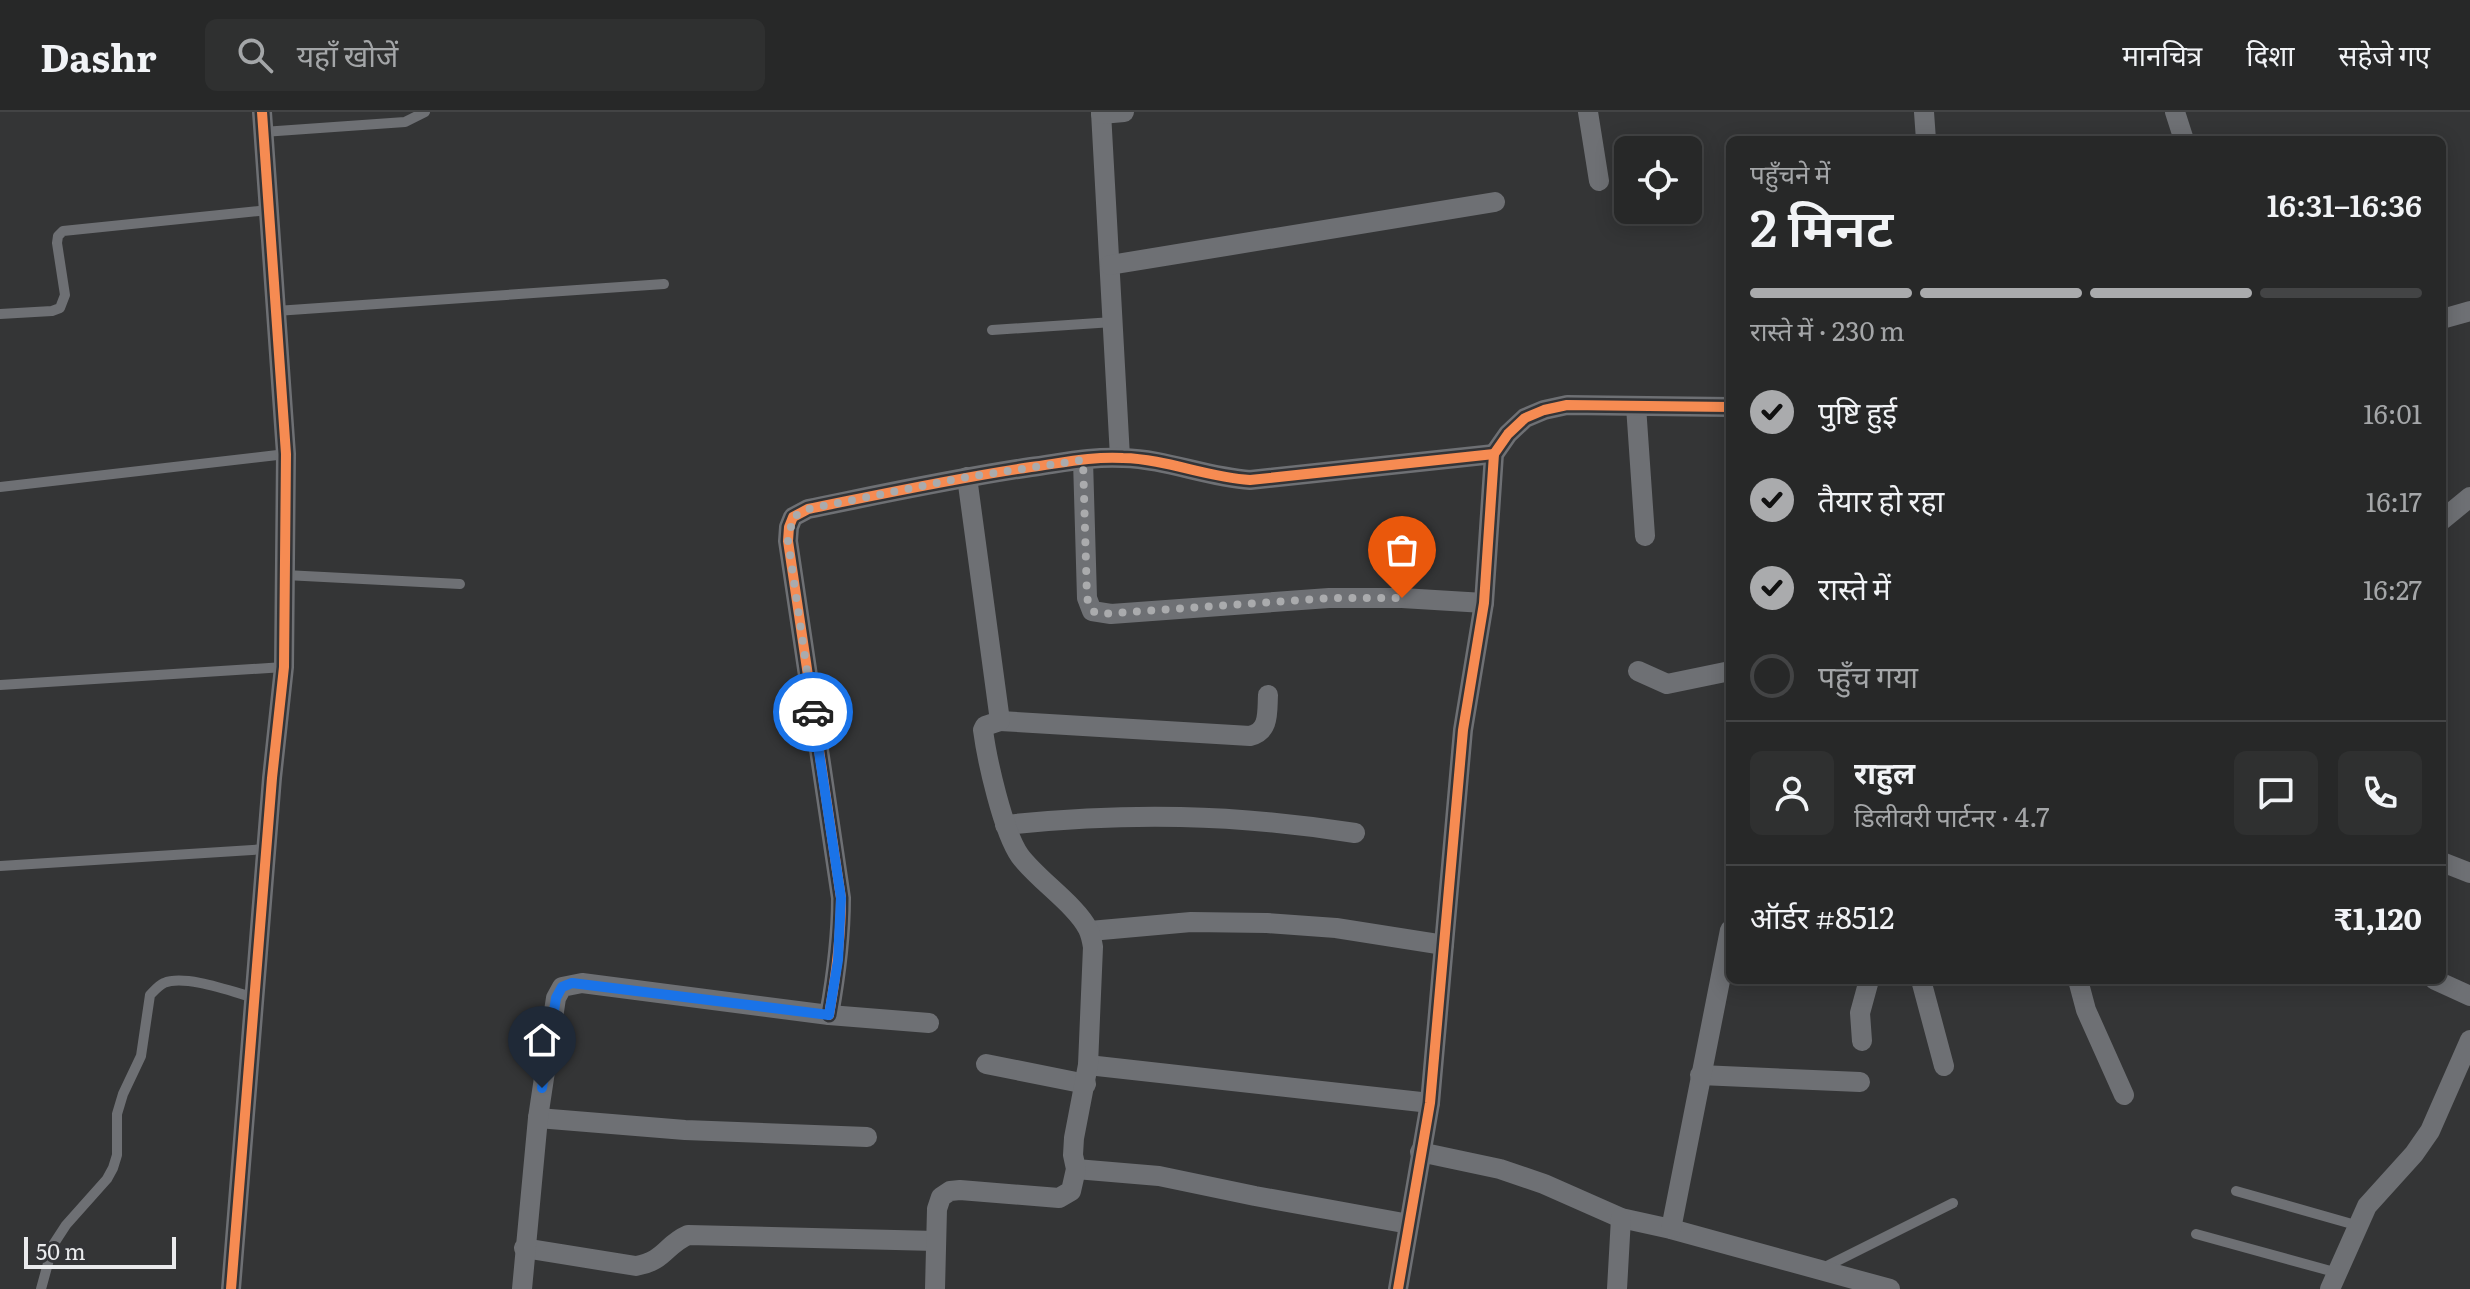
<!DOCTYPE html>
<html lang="hi">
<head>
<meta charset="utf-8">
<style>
	body { margin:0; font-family:Literata,"Noto Sans Devanagari",serif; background:#2f3030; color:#f1f3f6; height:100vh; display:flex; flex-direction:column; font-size:30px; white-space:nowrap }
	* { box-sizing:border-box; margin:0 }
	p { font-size:26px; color:#a4a6a8 }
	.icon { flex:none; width:44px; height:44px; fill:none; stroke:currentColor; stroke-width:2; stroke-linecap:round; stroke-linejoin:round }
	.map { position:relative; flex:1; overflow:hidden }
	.details { position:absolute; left:1726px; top:24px; width:720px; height:848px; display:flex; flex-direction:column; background:#272828; border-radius:12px; box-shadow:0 4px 20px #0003,0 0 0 2px #434445 }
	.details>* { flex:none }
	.fabs { position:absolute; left:1614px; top:24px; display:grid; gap:16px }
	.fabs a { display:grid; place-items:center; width:88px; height:88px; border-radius:12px; background:#272828; box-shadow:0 4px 20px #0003,0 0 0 2px #434445; font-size:40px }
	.scale { position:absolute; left:24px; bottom:20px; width:152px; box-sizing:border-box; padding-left:8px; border:4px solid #eaebed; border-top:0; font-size:22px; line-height:28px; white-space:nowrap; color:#eaebed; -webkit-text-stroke:6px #333437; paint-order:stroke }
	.pin { position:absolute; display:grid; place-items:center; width:68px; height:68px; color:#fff; margin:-82px -34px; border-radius:50% 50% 50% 0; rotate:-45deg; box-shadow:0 0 8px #0007 }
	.pin .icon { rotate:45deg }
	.courier { position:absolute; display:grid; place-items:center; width:80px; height:80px; margin:-40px; border:6px solid #1a73e8; border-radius:50%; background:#fff; color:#222; box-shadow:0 2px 10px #0007 }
	.summary em { font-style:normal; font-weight:600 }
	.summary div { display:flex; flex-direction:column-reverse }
	.summary { display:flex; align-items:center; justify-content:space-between; height:136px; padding:0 24px }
	h1 { font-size:52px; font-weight:600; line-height:60px }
	.bar { display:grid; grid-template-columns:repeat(4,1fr); gap:12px 8px; align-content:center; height:96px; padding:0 24px }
	.bar i { height:10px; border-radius:6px; background:#434445 }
	.bar .on { background:#aaabad }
	.bar p { grid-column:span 4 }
	.line { display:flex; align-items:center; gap:20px; padding:0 24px; border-top:2px solid #434445 }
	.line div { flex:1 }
	.round { display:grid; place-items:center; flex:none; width:84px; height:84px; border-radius:12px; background:#2f3030 }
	ol { padding:0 24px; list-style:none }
	li { display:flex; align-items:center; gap:24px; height:88px }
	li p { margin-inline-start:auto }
	li .icon { padding:8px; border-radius:50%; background:#aaabad; color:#111; stroke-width:4 }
	li:last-child { color:#a4a6a8 }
	li i { width:44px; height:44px; border:4px solid #434445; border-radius:50% }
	header { display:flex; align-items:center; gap:48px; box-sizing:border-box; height:112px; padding:0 40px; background:#272828; border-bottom:2px solid #434445 }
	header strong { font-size:38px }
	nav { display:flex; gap:44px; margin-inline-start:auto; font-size:28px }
	.search { width:560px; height:72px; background:#2f3030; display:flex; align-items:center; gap:20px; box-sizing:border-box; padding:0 28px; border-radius:12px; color:#a4a6a8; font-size:30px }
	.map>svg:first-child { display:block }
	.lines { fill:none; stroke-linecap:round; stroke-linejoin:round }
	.lane { stroke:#6e7074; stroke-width:10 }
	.street { stroke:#6e7074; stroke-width:20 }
	.cycleway-casing { stroke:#333437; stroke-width:15 }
	.cycleway { stroke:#f68b52; stroke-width:10 }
	.done { stroke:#aaabad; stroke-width:8; stroke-dasharray:0 14.4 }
	.route { stroke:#1a73e8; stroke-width:10 }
</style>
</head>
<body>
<header>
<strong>Dashr</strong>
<div class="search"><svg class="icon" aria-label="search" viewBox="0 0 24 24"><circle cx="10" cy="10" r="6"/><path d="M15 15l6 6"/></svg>यहाँ खोजें</div>
<nav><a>मानचित्र</a><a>दिशा</a><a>सहेजे गए</a></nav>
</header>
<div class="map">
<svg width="2470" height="1177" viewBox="0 0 2470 1177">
	<rect width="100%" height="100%" fill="#343536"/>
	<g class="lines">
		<g class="lane">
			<path d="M263,20l142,-10 20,-10"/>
			<path d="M276,199l388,-27"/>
			<path d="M0,202l52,-3 8,-3 5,-13 -8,-52 1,-7 5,-5 206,-21"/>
			<path d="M992,218l121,-8"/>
			<path d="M0,375l286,-33"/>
			<path d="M285,463l175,9"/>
			<path d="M0,573l284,-18"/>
			<path d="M0,754l267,-17"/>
			<path d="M2236,1079l123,35"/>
			<path d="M2196,1122l142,39"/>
			<path d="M1823,1156l130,-65"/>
			<path d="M41,1177l12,-44 13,-20 41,-46 6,-11 4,-13v-41l6,-20 18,-38 9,-61c4,-4 9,-10 14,-12 21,-9 69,9 91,15"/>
		</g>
		<g class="street">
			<path d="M1101,0l19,345"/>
			<path d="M1588,0l11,69"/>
			<path d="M1924,0l2,28"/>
			<path d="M2175,0l9,28"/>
			<path d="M1101,2l23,-2"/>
			<path d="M1110,153l385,-63"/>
			<path d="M2442,207l28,-8"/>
			<path d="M1636,294l9,130"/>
			<path d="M1083,348l4,138 5,13 19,3 218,-16h73l82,5"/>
			<path d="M2442,408l28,-23"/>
			<path d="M1638,559l29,13 63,-13"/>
			<path d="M1000,609l250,15c20,-5 17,-24 18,-41"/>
			<path d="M1005,713c123,-13 229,-11 350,8"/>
			<path d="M2442,750l28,11"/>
			<path d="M1090,819l101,-9 76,1 69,5 108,17"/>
			<path d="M1921,868l23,86"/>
			<path d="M2078,868l8,30 38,85"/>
			<path d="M2435,868l35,16"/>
			<path d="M829,903c7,-39 12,-76 12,-117l-53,-357 1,-14 4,-10 15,-8c74,-15 148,-31 223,-42 30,-4 62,-11 92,-9 43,1 83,19 127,22l244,-26"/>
			<path d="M1862,929l-2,-28 9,-33"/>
			<path d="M986,952l100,20"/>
			<path d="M1088,953l342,38"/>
			<path d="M1700,963l160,7"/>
			<path d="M538,1006l147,12 182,7"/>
			<path d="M1420,1040l80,17 44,15 77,34 50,11 219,60"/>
			<path d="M1076,1057l83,7 96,20 154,28"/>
			<path d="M1671,1117l59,-299"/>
			<path d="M524,1136l112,18c29,-5 29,-21 52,-31l248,6"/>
			<path d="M231,1177l41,-511 12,-111 2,-213 -24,-342"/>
			<path d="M522,1177l16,-171 18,-120 6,-11 20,-4 247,32 100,8"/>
			<path d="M935,1177l2,-80 4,-12 9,-6 10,-1 99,8 12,-7 5,-22 -3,-14 1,-17 14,-73 5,-118c-1,-6 -2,-12 -5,-18 -12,-24 -50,-49 -68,-73 -17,-24 -33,-96 -37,-126l2,-4 15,-5 -33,-244"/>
			<path d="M1398,1177l32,-186 33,-373 21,-127 10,-149 14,-20 17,-16 19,-8 23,-5 163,2"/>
			<path d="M1617,1177l4,-71"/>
			<path d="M2330,1177l37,-83 47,-52 16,-23 40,-91"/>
		</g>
		<defs>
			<g id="cycleway">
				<path d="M829,903c7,-39 12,-76 12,-117l-53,-357 1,-14 4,-10 15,-8c74,-15 148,-31 223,-42 30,-4 62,-11 92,-9 43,1 83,19 127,22l244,-26"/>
				<path d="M231,1177l41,-511 12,-111 2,-213 -24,-342"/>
				<path d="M1398,1177l32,-186 33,-373 21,-127 10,-149 14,-20 17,-16 19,-8 23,-5 163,2"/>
			</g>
		</defs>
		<use href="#cycleway" class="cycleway-casing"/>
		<use href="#cycleway" class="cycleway"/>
	</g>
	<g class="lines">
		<path class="done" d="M813,600l-25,-171 5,-24 15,-8 159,-32 116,-17 4,138 5,13 9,3 228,-16h73"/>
		<path class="route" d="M542,976l14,-90 6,-11 10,-4 257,32 9,-55 3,-62 -28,-186"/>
	</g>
</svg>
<div class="fabs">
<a><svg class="icon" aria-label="locate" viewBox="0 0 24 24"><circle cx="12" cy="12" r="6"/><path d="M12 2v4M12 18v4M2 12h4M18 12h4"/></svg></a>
</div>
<div class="scale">50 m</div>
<div class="pin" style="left:1402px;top:486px;background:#ea580c"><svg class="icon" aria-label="bag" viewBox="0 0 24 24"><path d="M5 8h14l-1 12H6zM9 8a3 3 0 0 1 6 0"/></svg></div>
<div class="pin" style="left:542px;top:976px;background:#1f2937"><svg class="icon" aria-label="home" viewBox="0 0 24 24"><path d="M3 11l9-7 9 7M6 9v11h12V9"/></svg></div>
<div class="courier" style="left:813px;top:600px"><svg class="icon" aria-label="car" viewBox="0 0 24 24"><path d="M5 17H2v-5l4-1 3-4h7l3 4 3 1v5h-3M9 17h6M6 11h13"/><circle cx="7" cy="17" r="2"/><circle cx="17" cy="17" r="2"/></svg></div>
<section class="details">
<div class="summary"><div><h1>2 मिनट</h1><p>पहुँचने में</p></div><em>16:31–16:36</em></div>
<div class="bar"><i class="on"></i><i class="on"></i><i class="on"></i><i></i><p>रास्ते में · 230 m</p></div>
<ol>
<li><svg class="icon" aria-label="check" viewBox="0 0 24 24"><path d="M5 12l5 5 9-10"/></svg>पुष्टि हुई<p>16:01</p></li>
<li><svg class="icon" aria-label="check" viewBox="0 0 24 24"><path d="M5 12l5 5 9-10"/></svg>तैयार हो रहा<p>16:17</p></li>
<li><svg class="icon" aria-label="check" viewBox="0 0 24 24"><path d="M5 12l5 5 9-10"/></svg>रास्ते में<p>16:27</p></li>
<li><i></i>पहुँच गया</li>
</ol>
<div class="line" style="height:144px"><a class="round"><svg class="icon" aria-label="person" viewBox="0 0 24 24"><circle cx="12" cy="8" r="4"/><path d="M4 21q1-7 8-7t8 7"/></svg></a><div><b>राहुल</b><p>डिलीवरी पार्टनर · 4.7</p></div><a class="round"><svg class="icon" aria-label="chat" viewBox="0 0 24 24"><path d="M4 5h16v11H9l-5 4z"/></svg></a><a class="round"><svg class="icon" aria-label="phone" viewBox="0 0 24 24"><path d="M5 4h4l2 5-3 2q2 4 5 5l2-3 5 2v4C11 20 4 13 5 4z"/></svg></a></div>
<div class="line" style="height:104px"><div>ऑर्डर #8512</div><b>₹1,120</b></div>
</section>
</div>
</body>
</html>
